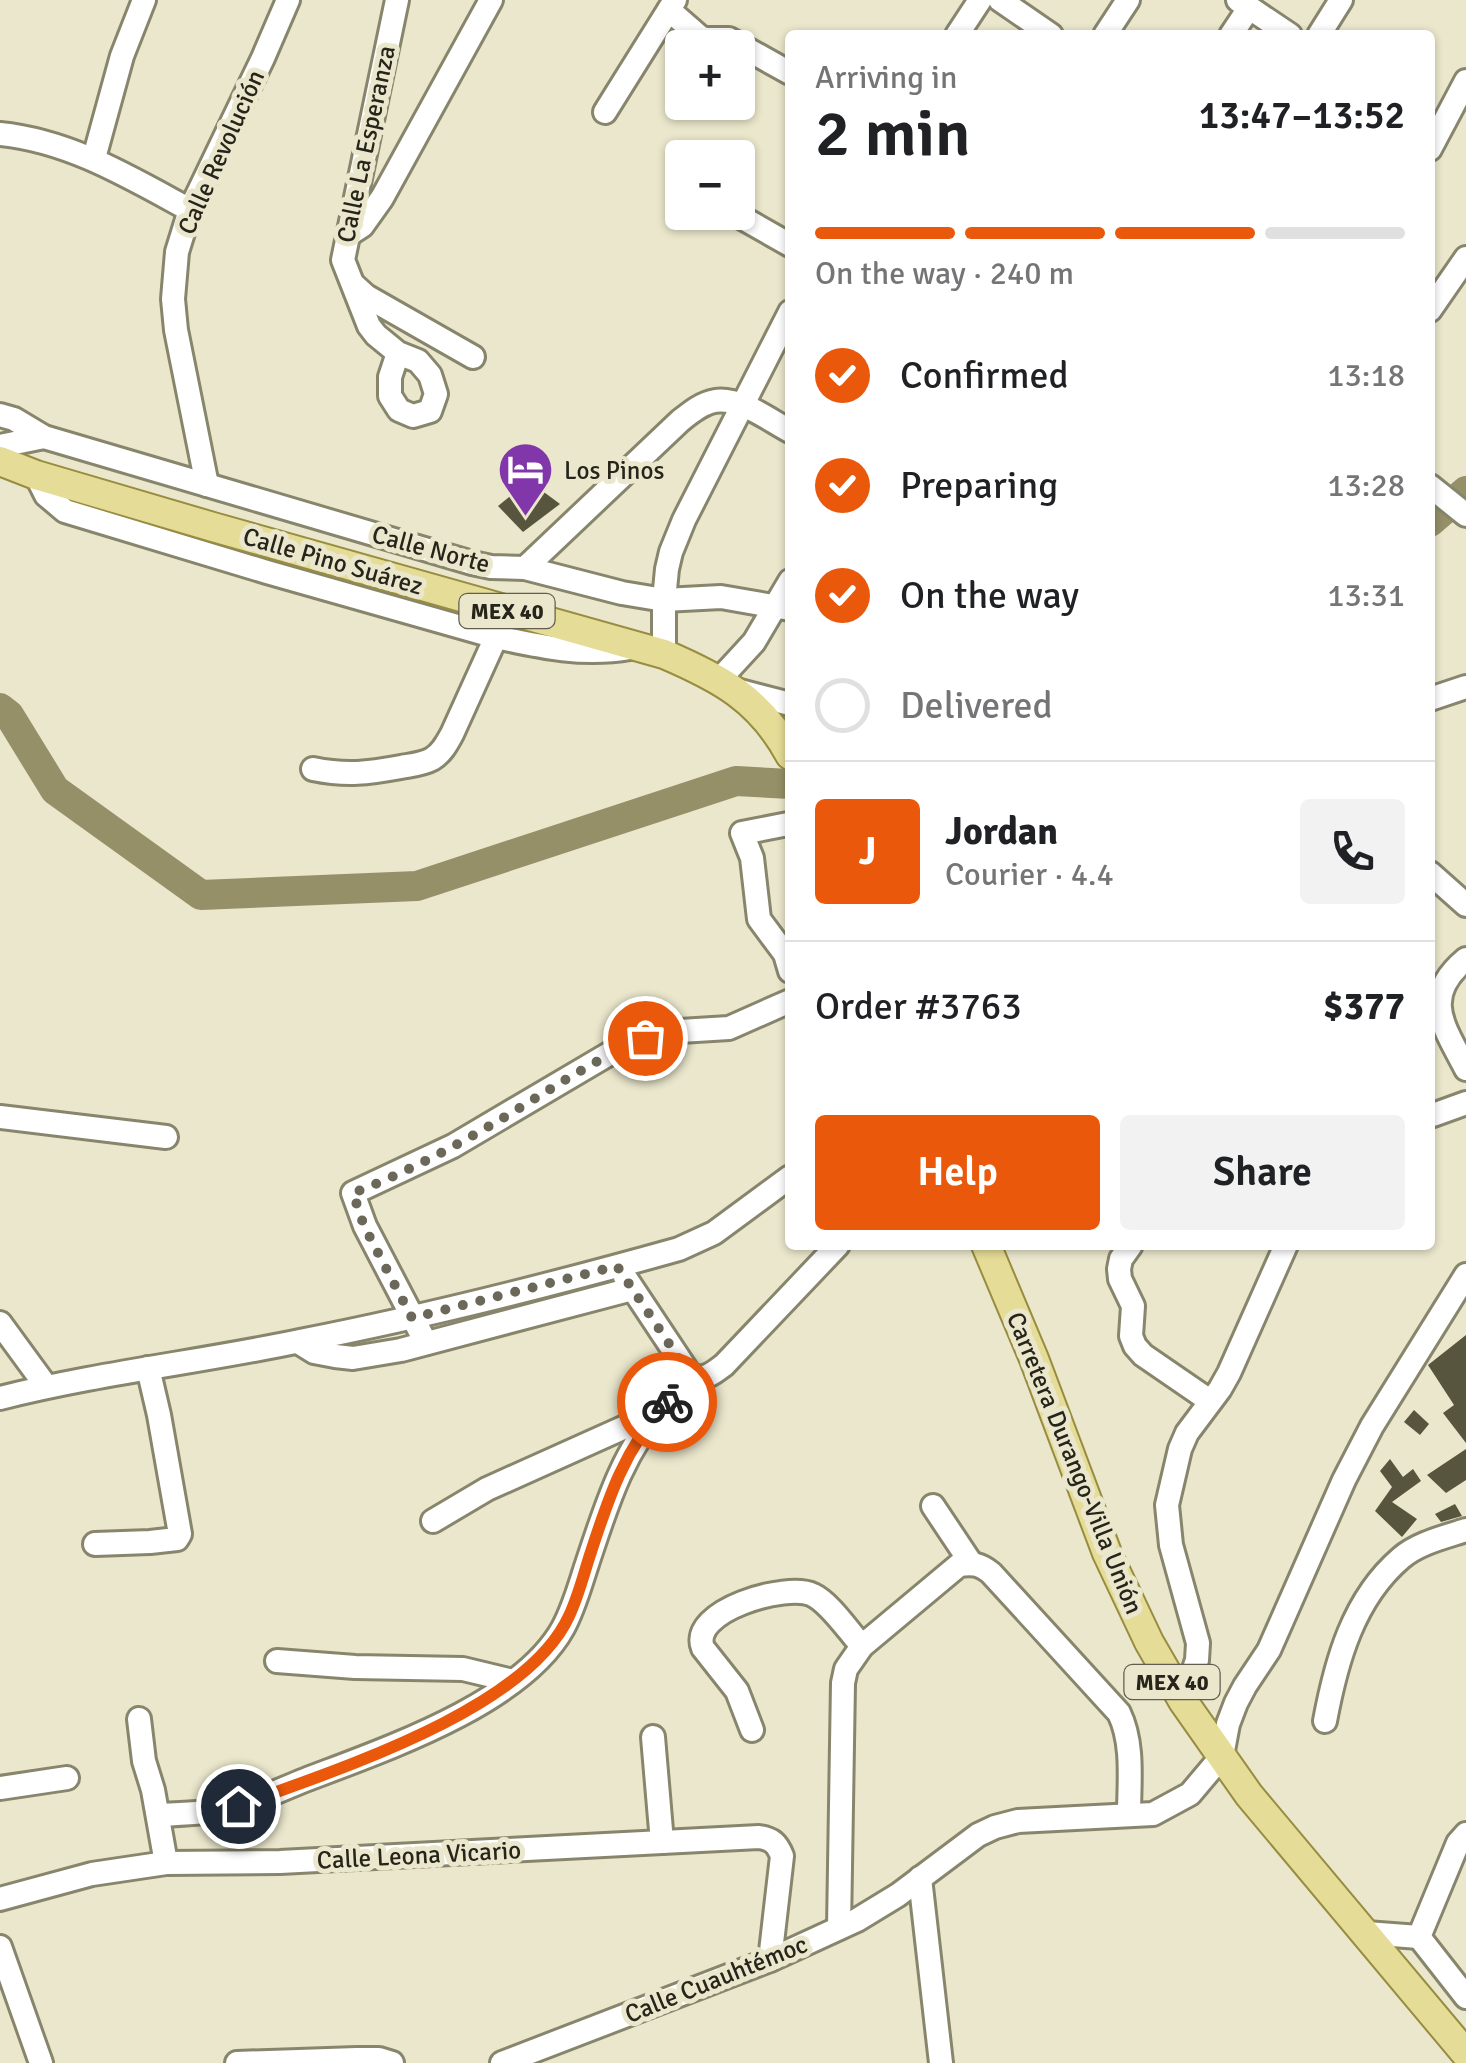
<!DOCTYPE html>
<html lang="en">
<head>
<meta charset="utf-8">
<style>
	body { margin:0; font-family:Signika,sans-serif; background:#f2f2f2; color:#202124; height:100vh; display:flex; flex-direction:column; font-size:38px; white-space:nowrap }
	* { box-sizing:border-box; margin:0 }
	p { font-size:32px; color:#757577 }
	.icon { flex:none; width:55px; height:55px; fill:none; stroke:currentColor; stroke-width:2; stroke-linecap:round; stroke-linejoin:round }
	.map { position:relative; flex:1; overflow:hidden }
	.sheet { position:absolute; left:785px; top:30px; width:650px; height:1220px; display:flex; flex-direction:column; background:#fff; border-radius:10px; box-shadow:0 2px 8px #0004 }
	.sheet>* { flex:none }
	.fabs { position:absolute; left:665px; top:30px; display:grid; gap:20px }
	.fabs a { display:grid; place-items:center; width:90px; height:90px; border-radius:10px; background:#fff; box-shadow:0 2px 8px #0004; font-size:50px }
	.pin { position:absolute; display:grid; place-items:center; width:85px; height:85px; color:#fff; margin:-42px; border:5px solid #fff; border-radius:50%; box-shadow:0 2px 10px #0007 }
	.courier { position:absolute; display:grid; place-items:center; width:100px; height:100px; margin:-50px; border:8px solid #ea580c; border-radius:50%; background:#fff; color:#222; box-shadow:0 2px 12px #0007 }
	.overview em { font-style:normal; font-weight:600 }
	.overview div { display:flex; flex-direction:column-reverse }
	.overview { display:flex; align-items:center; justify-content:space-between; height:170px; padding:0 30px }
	h1 { font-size:65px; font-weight:600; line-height:75px }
	.bar { display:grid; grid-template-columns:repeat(4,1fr); gap:15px 10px; align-content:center; height:120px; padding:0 30px }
	.bar i { height:12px; border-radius:8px; background:#e0e0e0 }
	.bar .selected { background:#ea580c }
	.bar p { grid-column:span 4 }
	.line { display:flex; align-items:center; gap:25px; padding:0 30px; border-top:2px solid #e0e0e0 }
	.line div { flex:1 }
	.round { display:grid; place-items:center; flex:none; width:105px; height:105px; border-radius:10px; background:#f2f2f2 }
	ol { padding:0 30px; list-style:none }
	li { display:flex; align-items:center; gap:30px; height:110px }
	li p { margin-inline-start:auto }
	li .icon { padding:10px; border-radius:50%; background:#ea580c; color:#fff; stroke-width:4 }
	li:last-child { color:#757577 }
	li i { width:55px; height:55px; border:5px solid #e0e0e0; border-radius:50% }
	.primary-button { display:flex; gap:20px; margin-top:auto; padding:20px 30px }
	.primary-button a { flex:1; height:115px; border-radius:10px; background:#ea580c; color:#fff; font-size:40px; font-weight:600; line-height:115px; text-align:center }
	.primary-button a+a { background:#f2f2f2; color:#202124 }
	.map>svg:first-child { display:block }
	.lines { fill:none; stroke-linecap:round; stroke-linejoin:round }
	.river { stroke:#959068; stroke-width:30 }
	.building { fill:#58553f }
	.minor-casing { stroke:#88856d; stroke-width:28 }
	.major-casing { stroke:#978c3f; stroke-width:32 }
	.minor { stroke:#fff; stroke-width:22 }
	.major { stroke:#e5dc97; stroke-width:28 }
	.done { stroke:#6b6859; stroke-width:10; stroke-dasharray:0 18 }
	.route { stroke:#ea580c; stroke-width:12 }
	.labels { text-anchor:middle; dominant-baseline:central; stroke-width:10; stroke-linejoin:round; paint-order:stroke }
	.shield { fill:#eae7cc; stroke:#615e50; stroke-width:2.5 }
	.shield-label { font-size:22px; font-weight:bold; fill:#26241b }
	.street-label { font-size:25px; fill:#26241b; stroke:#eae7cc }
	.poi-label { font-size:25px; fill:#26241b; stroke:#eae7cc; text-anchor:start }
</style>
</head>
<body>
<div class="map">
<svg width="1466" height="2063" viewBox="0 0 1466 2063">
	<rect width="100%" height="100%" fill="#eae7cc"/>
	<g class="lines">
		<g class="river">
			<path d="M1430,522l36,-31"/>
			<path d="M0,708l9,7 46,75 146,105 216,-9 319,-105 54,3"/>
		</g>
	</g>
	<g class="building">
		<path d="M529,481l31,23 -37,28 -25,-26z"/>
		<path d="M1466,1335v108l-23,-30 11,-8 -26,-40z"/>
		<path d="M1414,1410l15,14 -9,11 -16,-13z"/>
		<path d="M1466,1449v31l-20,13 -19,-18z"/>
		<path d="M1390,1459l13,18 10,-8 8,12 -29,21 25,17 -15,18 -27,-26 17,-24 -12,-16z"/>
		<path d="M1455,1504l7,12 -21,6 -6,-8z"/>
	</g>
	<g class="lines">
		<defs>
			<g id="minor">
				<path d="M1000,0l51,35"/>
				<path d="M1238,0l52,35"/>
				<path d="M669,10l31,27 5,2h24l61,34"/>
				<path d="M957,35l23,-35"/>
				<path d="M1105,35l23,-35"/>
				<path d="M1231,35l18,-27"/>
				<path d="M1319,35l22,-35"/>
				<path d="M605,112l70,-112"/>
				<path d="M0,134c70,7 129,43 190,76"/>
				<path d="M1430,149l36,-68"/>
				<path d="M94,158l28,-102 22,-56"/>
				<path d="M739,216l51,29"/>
				<path d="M348,235l14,-9 20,-28 109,-198"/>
				<path d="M355,286l11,10 107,61"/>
				<path d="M1430,310l36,-52"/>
				<path d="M390,377l8,-24 -8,24v19l9,14 14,6 17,-5 6,-17 -6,-19 -12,-14 -20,-8 -22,-18 -7,-9 -26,-66 54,-260"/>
				<path d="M0,415l14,4 30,18 428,126 19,4 34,1 97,25 42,7 57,-3 69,12"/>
				<path d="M0,446l44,-9"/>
				<path d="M36,475l10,20 19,16 202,61 229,65c45,10 88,19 134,11"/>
				<path d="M207,485l-31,-155 -3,-31 4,-47 13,-42 73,-152 25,-58"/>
				<path d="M1430,486l36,29"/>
				<path d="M525,568l155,-147c10,-8 22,-18 35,-20 25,-4 54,19 75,30"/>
				<path d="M664,654v-54l3,-31 4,-17 13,-32 106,-208"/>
				<path d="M719,680l35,-38 36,-61"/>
				<path d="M736,690l54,14"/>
				<path d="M1430,699l36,-12"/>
				<path d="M313,769c34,7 55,4 88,-2 11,-2 22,-3 31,-8 10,-6 15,-16 20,-25l44,-97"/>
				<path d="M790,826l-2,-2 -46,9 10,25 7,61 26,35 5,17"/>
				<path d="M1430,873l36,32"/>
				<path d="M1466,959c-46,38 -22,67 0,110"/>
				<path d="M1433,1115l33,-12"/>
				<path d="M0,1117l166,20"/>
				<path d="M1131,1245l-10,14 -2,10 1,10 13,27 -2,30 4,10 8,9 67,46"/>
				<path d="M625,1277l67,101"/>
				<path d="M0,1323l46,63"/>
				<path d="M298,1342l16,10 21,4 18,2 48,-8 231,-61"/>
				<path d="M426,1343l-61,-117 -12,-33 100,-47 161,-95 31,-13 35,-7 49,-3 61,-27"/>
				<path d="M0,1398c99,-25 200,-36 300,-57 128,-25 254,-57 379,-92l35,-16 76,-56"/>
				<path d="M933,1506l38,57"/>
				<path d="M433,1521l54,-32 167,-75"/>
				<path d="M95,1544l55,-2 27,-3 3,-5 -21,-119 -11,-47"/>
				<path d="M277,1661l78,6 108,2 50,12"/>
				<path d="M1183,1701l14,-41 1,-17 -27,-98 -4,-40 13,-56 7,-16 33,-44 9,-16 57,-128"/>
				<path d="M139,1719l5,42 9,29 13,73"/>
				<path d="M1325,1721c11,-59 28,-122 76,-163 17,-15 44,-21 65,-28"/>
				<path d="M752,1730l-15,-39 -34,-43c-15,-37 84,-66 110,-53 17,8 36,37 49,51"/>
				<path d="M653,1737l9,105"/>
				<path d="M0,1788l67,-10"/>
				<path d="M158,1815c26,-1 51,-2 76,-8 24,-6 48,-18 71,-27 78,-30 216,-76 258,-152 11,-20 17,-43 24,-64 19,-57 35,-112 76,-157 8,-8 16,-21 27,-27 6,-4 7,-2 14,-3 8,-2 13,-7 20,-12l114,-120"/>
				<path d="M920,1878l21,185"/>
				<path d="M0,1899l92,-25 74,-11 114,-1 479,-25c13,2 18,6 23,19l-12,104"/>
				<path d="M839,1928l4,-245 3,-14 16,-23 97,-81c14,-2 21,-1 32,8l128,140c15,31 10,69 10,102"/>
				<path d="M1366,1933l53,4 39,-94 8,-9"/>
				<path d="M1419,1937l47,60"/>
				<path d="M0,1947l41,116"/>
				<path d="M237,2063l120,-4h22l13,4"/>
				<path d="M502,2063l268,-103 87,-40 41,-25 80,-60 17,-8 23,-6 135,-7 37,-20 32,-38 6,-32 8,-21 9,-17 24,-36 75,-170 28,-54 94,-151"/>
			</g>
			<g id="major">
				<path d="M0,461l36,14 177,52 451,127c56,24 96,45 126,101"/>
				<path d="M986,1245l48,114 73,194 42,89 34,59 66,94 217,259"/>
			</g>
		</defs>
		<use href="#minor" class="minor-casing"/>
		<use href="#major" class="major-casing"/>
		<use href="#minor" class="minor"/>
		<use href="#major" class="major"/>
	</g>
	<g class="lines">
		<path class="done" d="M645,1038c-52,22 -98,54 -147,83 -46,27 -95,53 -145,72l11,33 48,92 205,-52 75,112 -25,24"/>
		<path class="route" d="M238,1806c94,-35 288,-95 331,-190 9,-19 14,-39 20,-58 19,-59 35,-109 78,-156"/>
	</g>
	<defs>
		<symbol id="hotel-pin" viewBox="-11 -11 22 30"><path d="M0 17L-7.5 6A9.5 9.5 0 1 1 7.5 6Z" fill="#8137a9" stroke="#eae7cc"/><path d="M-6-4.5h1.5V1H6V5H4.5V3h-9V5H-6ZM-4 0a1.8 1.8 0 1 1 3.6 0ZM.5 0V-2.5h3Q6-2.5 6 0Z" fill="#fff"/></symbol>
	</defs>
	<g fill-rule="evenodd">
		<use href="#hotel-pin" x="494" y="438" width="63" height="86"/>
	</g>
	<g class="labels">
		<g class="shield">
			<rect x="459.5" y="594" width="95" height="34" rx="8"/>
			<rect x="1124.5" y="1665" width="95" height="34" rx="8"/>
		</g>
		<g class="shield-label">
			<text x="507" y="611">MEX 40</text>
			<text x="1172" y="1682">MEX 40</text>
		</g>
		<g class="street-label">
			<text transform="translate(366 144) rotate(-78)">Calle La Esperanza</text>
			<text transform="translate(221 152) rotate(-66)">Calle Revolución</text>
			<text transform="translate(431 549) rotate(15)">Calle Norte</text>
			<text transform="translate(333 561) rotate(16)">Calle Pino Suárez</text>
			<text transform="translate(1075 1463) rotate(68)">Carretera Durango-Villa Unión</text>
			<text transform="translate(419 1855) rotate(-3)">Calle Leona Vicario</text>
			<text transform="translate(716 1979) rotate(-22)">Calle Cuauhtémoc</text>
		</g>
		<g class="poi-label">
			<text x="564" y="470">Los Pinos</text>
		</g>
	</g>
</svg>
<div class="fabs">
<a>+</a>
<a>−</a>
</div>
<div class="pin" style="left:645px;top:1038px;background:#ea580c"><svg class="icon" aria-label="bag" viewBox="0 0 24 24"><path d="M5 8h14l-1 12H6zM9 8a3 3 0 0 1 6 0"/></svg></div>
<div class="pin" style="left:238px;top:1806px;background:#1f2937"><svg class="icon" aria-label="home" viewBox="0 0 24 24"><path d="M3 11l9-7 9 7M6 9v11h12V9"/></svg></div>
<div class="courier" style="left:667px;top:1402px"><svg class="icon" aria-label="bike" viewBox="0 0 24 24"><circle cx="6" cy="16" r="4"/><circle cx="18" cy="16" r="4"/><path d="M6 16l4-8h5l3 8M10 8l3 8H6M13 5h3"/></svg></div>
<section class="sheet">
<div class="overview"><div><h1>2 min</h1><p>Arriving in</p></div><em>13:47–13:52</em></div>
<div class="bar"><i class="selected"></i><i class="selected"></i><i class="selected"></i><i></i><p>On the way · 240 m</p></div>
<ol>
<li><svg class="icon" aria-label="check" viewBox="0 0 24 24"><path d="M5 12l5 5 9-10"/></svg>Confirmed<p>13:18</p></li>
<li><svg class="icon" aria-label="check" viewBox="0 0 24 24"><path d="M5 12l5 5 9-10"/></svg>Preparing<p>13:28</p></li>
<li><svg class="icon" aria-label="check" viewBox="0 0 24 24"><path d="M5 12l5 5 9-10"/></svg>On the way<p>13:31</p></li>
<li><i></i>Delivered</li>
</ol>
<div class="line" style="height:180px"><b class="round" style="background:#ea580c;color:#fff">J</b><div><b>Jordan</b><p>Courier · 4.4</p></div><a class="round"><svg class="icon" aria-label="phone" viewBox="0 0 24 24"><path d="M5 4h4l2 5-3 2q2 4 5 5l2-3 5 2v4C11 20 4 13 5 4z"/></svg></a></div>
<div class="line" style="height:130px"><div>Order #3763</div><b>$377</b></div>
<div class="primary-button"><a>Help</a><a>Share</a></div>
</section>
</div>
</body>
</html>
